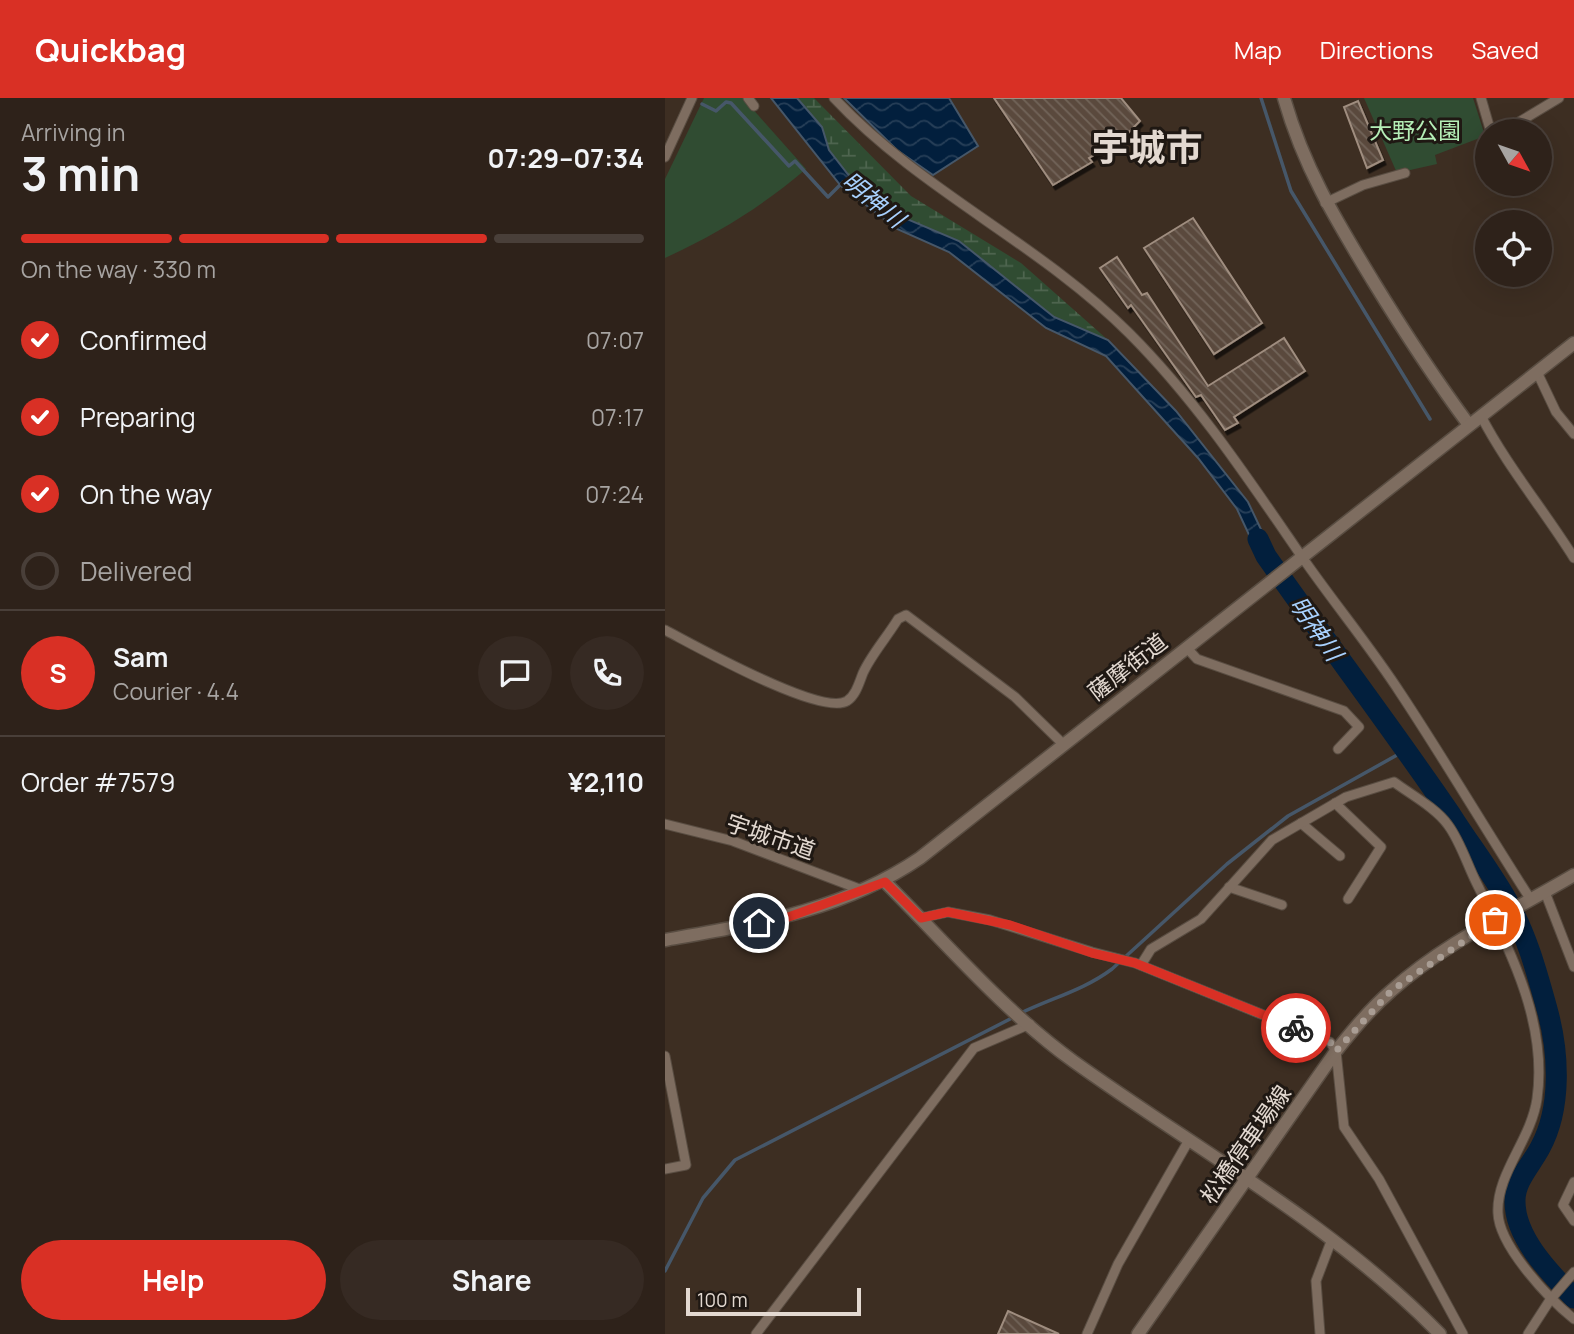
<!DOCTYPE html>
<html lang="en">
<head>
<meta charset="utf-8">
<style>
	body { margin:0; font-family:Manrope,"Noto Sans JP",sans-serif; background:#362a23; color:#f1f3f6; height:100vh; display:flex; flex-direction:column; font-size:26px; white-space:nowrap }
	* { box-sizing:border-box; margin:0 }
	p { font-size:23px; color:#a7a4a2 }
	.icon { flex:none; width:38px; height:38px; fill:none; stroke:currentColor; stroke-width:2; stroke-linecap:round; stroke-linejoin:round }
	.map { position:relative; flex:1; overflow:hidden }
	.drawer { display:flex; flex-direction:column; background:#2e221a; width:665px }
	.drawer>* { flex:none }
	.needle { width:46px; rotate:130deg }
	.tools { position:absolute; left:810px; top:21px; display:grid; gap:14px }
	.tools a { display:grid; place-items:center; width:77px; height:77px; border-radius:50%; background:#2e221a; box-shadow:0 7px 28px #0002,0 0 0 2px #493f39; font-size:35px }
	.scale { position:absolute; left:21px; bottom:18px; width:175px; box-sizing:border-box; padding-left:7px; border:4px solid #e3d9d1; border-top:0; font-size:19px; line-height:24px; white-space:nowrap; color:#e3d9d1; -webkit-text-stroke:5px #1f1813; paint-order:stroke }
	.pin { position:absolute; display:grid; place-items:center; width:60px; height:60px; color:#fff; margin:-30px; border:4px solid #fff; border-radius:50%; box-shadow:0 2px 7px #0007 }
	.courier { position:absolute; display:grid; place-items:center; width:70px; height:70px; margin:-35px; border:5px solid #d93025; border-radius:50%; background:#fff; color:#222; box-shadow:0 2px 9px #0007 }
	.overview em { font-style:normal; font-weight:700 }
	.overview div { display:flex; flex-direction:column-reverse }
	.overview { display:flex; align-items:center; justify-content:space-between; height:119px; padding:0 21px }
	h1 { font-size:46px; font-weight:700; line-height:52px }
	.bar { display:grid; grid-template-columns:repeat(4,1fr); gap:10px 7px; align-content:center; height:84px; padding:0 21px }
	.bar i { height:9px; border-radius:5px; background:#493f39 }
	.bar .active { background:#d93025 }
	.bar p { grid-column:span 4 }
	.line { display:flex; align-items:center; gap:18px; padding:0 21px; border-top:2px solid #493f39 }
	.line div { flex:1 }
	.round { display:grid; place-items:center; flex:none; width:74px; height:74px; border-radius:37px; background:#362a23 }
	ol { padding:0 21px; list-style:none }
	li { display:flex; align-items:center; gap:21px; height:77px }
	li p { margin-inline-start:auto }
	li .icon { padding:7px; border-radius:50%; background:#d93025; color:#fff; stroke-width:4 }
	li:last-child { color:#a7a4a2 }
	li i { width:38px; height:38px; border:4px solid #493f39; border-radius:50% }
	.action { display:flex; gap:14px; margin-top:auto; padding:14px 21px }
	.action a { flex:1; height:80px; border-radius:42px; background:#d93025; color:#fff; font-size:28px; font-weight:700; line-height:80px; text-align:center }
	.action a+a { background:#362a23; color:#f1f3f6 }
	header { display:flex; align-items:center; gap:42px; box-sizing:border-box; height:98px; padding:0 35px; background:#d93025; color:#fff }
	header strong { font-size:33px }
	nav { display:flex; gap:38px; margin-inline-start:auto; font-size:24px }
	main { display:flex; flex:1; min-height:0 }
	.map>svg:first-child { display:block }
	.wetland { fill:url(#wetland-marsh) }
	.green { fill:#304c32 }
	.water { fill:url(#water-waves); stroke:#465769; stroke-width:2 }
	.lines { fill:none; stroke-linecap:round; stroke-linejoin:round }
	.stream { stroke:#465769; stroke-width:3.5 }
	.river { stroke:#021f3d; stroke-width:21 }
	.building { fill:url(#building-back-hatch); stroke:#9f8d7f; stroke-width:2; filter:url(#shadow) }
	.street-casing { stroke:#594d42; stroke-width:11 }
	.secondary-casing { stroke:#594d42; stroke-width:15 }
	.street { stroke:#7e6d60; stroke-width:9 }
	.secondary { stroke:#7e6d60; stroke-width:12 }
	.done { stroke:#a99d94; stroke-width:7; stroke-dasharray:0 12.6 }
	.route { stroke:#d93025; stroke-width:9 }
	.labels { text-anchor:middle; dominant-baseline:central; stroke-width:6; stroke-linejoin:round; paint-order:stroke }
	.park-label { font-size:23px; fill:#b5efb7; stroke:#1f1813 }
	.street-label { font-size:23px; fill:#e3d9d1; stroke:#1f1813 }
	.water-label { font-size:24px; font-style:italic; fill:#a8d1fe; stroke:#1f1813 }
	.town-label { font-size:37px; font-weight:bold; fill:#e3d9d1; stroke:#1f1813 }
</style>
</head>
<body>
<header>
<strong>Quickbag</strong>
<nav><a>Map</a><a>Directions</a><a>Saved</a></nav>
</header>
<main>
<section class="drawer">
<div class="overview"><div><h1>3 min</h1><p>Arriving in</p></div><em>07:29–07:34</em></div>
<div class="bar"><i class="active"></i><i class="active"></i><i class="active"></i><i></i><p>On the way · 330 m</p></div>
<ol>
<li><svg class="icon" aria-label="check" viewBox="0 0 24 24"><path d="M5 12l5 5 9-10"/></svg>Confirmed<p>07:07</p></li>
<li><svg class="icon" aria-label="check" viewBox="0 0 24 24"><path d="M5 12l5 5 9-10"/></svg>Preparing<p>07:17</p></li>
<li><svg class="icon" aria-label="check" viewBox="0 0 24 24"><path d="M5 12l5 5 9-10"/></svg>On the way<p>07:24</p></li>
<li><i></i>Delivered</li>
</ol>
<div class="line" style="height:126px"><b class="round" style="background:#d93025;color:#fff">S</b><div><b>Sam</b><p>Courier · 4.4</p></div><a class="round"><svg class="icon" aria-label="chat" viewBox="0 0 24 24"><path d="M4 5h16v11H9l-5 4z"/></svg></a><a class="round"><svg class="icon" aria-label="phone" viewBox="0 0 24 24"><path d="M5 4h4l2 5-3 2q2 4 5 5l2-3 5 2v4C11 20 4 13 5 4z"/></svg></a></div>
<div class="line" style="height:91px"><div>Order #7579</div><b>¥2,110</b></div>
<div class="action"><a>Help</a><a>Share</a></div>
</section>
<div class="map">
<svg width="909" height="1236" viewBox="0 0 909 1236">
	<defs>
		<pattern id="wetland-marsh" width="20" height="14" patternUnits="userSpaceOnUse" patternTransform="scale(1.75)"><rect width="20" height="14" fill="#304c32"/><path d="M1 5h8M5 5V1M11 12h8M15 12V8" fill="none" stroke="#4e654f"/></pattern>
		<pattern id="water-waves" width="16" height="10" patternUnits="userSpaceOnUse" patternTransform="scale(1.75)"><rect width="16" height="10" fill="#021f3d"/><path d="M0 5q4-4 8 0t8 0" fill="none" stroke="#273f58"/></pattern>
		<pattern id="building-back-hatch" width="6" height="6" patternUnits="userSpaceOnUse" patternTransform="scale(1.75)"><rect width="6" height="6" fill="#5a4a3e"/><path d="M-1 5l2 2M0 0l6 6M5-1l2 2" fill="none" stroke="#726459"/></pattern>
		<filter id="shadow"><feDropShadow dx="2.5" dy="4.5" stdDeviation="0" flood-color="#0009"/></filter>
	</defs>
	<rect width="100%" height="100%" fill="#3d2e22"/>
	<path class="wetland" d="M132,0h17l97,98 110,67 87,77 -54,-23 -95,-76 -57,-24 -52,-40 -21,-27 -7,-23z"/>
	<g class="green">
		<path d="M39,0h39l63,71c-43,37 -89,65 -141,89v-79z"/>
		<path d="M699,0h109l12,38 -50,19 2,9 -40,9z"/>
	</g>
	<g class="water">
		<path d="M106,0h26l25,29 7,23 21,27 52,40 57,24 95,76 54,23 68,71 72,91 28,59 -12,6 -27,-58 -39,-51 -92,-102 -60,-28 -97,-76 -52,-23 -56,-43z"/>
		<path d="M179,0h105l29,48 -45,29 -36,-25z"/>
	</g>
	<g class="lines">
		<g class="stream">
			<path d="M596,0l30,93 139,228"/>
			<path d="M37,6l14,7 10,-9 5,1 58,63 6,-5 33,36 15,-15"/>
			<path d="M356,915c31,-15 63,-23 91,-44l115,-105 61,-48 118,-66"/>
			<path d="M0,1173l38,-73 32,-38 279,-143"/>
		</g>
		<path class="river" d="M593,441l8,17c61,87 125,171 185,259 19,30 41,58 58,89 18,32 28,69 38,105 12,43 15,99 -7,139 -9,17 -25,33 -25,52 -1,37 35,73 59,98"/>
	</g>
	<g class="building">
		<path d="M329,0h127l19,23 -16,16 -35,21 3,4 -39,23z"/>
		<path d="M693,3l25,59 -16,8 -23,-61z"/>
		<path d="M528,120l69,105 -48,31 -70,-106z"/>
		<path d="M452,159l25,38 5,-2 61,93 76,-48 21,33 -71,46 4,6 -13,7 -24,-35 -5,2 -65,-92 -3,3 -28,-40z"/>
		<path d="M343,1213l51,23h-61z"/>
	</g>
	<g class="lines">
		<defs>
			<g id="street">
				<path d="M83,0l6,8"/>
				<path d="M169,0c87,93 205,145 295,235 67,67 118,144 171,221 33,48 70,92 101,140 45,68 86,138 130,206"/>
				<path d="M816,0l9,31 5,2"/>
				<path d="M839,33l55,-33"/>
				<path d="M0,59l27,-59"/>
				<path d="M660,105l38,-18 42,-12"/>
				<path d="M872,274l19,40 18,22"/>
				<path d="M816,318c26,50 63,94 93,142"/>
				<path d="M0,532c29,15 156,87 182,71 9,-6 12,-18 16,-28 8,-18 24,-36 35,-54l8,-4 109,82 47,46"/>
				<path d="M521,549l11,12 147,52 15,16 -21,22"/>
				<path d="M670,705l46,44 -33,52"/>
				<path d="M636,725l39,33"/>
				<path d="M0,726l68,17 129,49"/>
				<path d="M564,789l53,18"/>
				<path d="M880,794l29,75"/>
				<path d="M256,820l27,-6 42,8 102,32 43,11 195,79 6,9 8,76 35,52 84,155"/>
				<path d="M476,867l10,-16 50,-30 71,-79 74,-43 48,-15c16,12 42,26 54,43 12,16 19,39 28,57 33,67 72,139 61,217 -6,41 -41,75 -39,114 1,33 51,86 76,106"/>
				<path d="M0,958l21,109 -21,4"/>
				<path d="M909,1084l-11,23 11,16"/>
				<path d="M91,1236l218,-286 56,-24"/>
				<path d="M422,1236l31,-70 71,-124"/>
				<path d="M655,1236l-4,-53 16,-42"/>
				<path d="M863,1236l22,-34 24,-28"/>
			</g>
			<g id="secondary">
				<path d="M619,0c20,70 52,122 89,183 30,49 62,98 96,144"/>
				<path d="M220,784c60,60 119,129 188,179 124,89 260,163 367,273"/>
				<path d="M0,842c91,-16 177,-29 255,-82l654,-515"/>
				<path d="M473,1236l198,-283c17,-21 34,-42 55,-60 53,-48 122,-80 183,-116"/>
			</g>
		</defs>
		<use href="#street" class="street-casing"/>
		<use href="#secondary" class="secondary-casing"/>
		<use href="#street" class="street"/>
		<use href="#secondary" class="secondary"/>
	</g>
	<g class="lines">
		<path class="done" d="M631,930l34,14 6,9 55,-60 104,-71"/>
		<path class="route" d="M94,825l24,-4 102,-37 36,36 27,-6 62,13 82,28 43,10 161,65"/>
	</g>
	<g class="labels">
		<g class="park-label">
			<text x="750" y="32">大野公園</text>
		</g>
		<g class="street-label">
			<text transform="translate(462 568) rotate(-38)">薩摩街道</text>
			<text transform="translate(106 738) rotate(19)">宇城市道</text>
			<text transform="translate(580 1046) rotate(-55)">松橋停車場線</text>
		</g>
		<g class="water-label">
			<text transform="translate(209 101) rotate(39)">明神川</text>
			<text transform="translate(652 530) rotate(55)">明神川</text>
		</g>
		<g class="town-label">
			<text x="482" y="49">宇城市</text>
		</g>
	</g>
</svg>
<div class="tools">
<a><svg class="needle" viewBox="-14 -14 28 28"><path d="M0-13l5 13h-10z" fill="#e53935"/><path d="M0 13l5-13h-10z" fill="#a7a4a2"/></svg></a>
<a><svg class="icon" aria-label="locate" viewBox="0 0 24 24"><circle cx="12" cy="12" r="6"/><path d="M12 2v4M12 18v4M2 12h4M18 12h4"/></svg></a>
</div>
<div class="scale">100 m</div>
<div class="pin" style="left:830px;top:822px;background:#ea580c"><svg class="icon" aria-label="bag" viewBox="0 0 24 24"><path d="M5 8h14l-1 12H6zM9 8a3 3 0 0 1 6 0"/></svg></div>
<div class="pin" style="left:94px;top:825px;background:#1f2937"><svg class="icon" aria-label="home" viewBox="0 0 24 24"><path d="M3 11l9-7 9 7M6 9v11h12V9"/></svg></div>
<div class="courier" style="left:631px;top:930px"><svg class="icon" aria-label="bike" viewBox="0 0 24 24"><circle cx="6" cy="16" r="4"/><circle cx="18" cy="16" r="4"/><path d="M6 16l4-8h5l3 8M10 8l3 8H6M13 5h3"/></svg></div>
</div>
</main>
</body>
</html>
